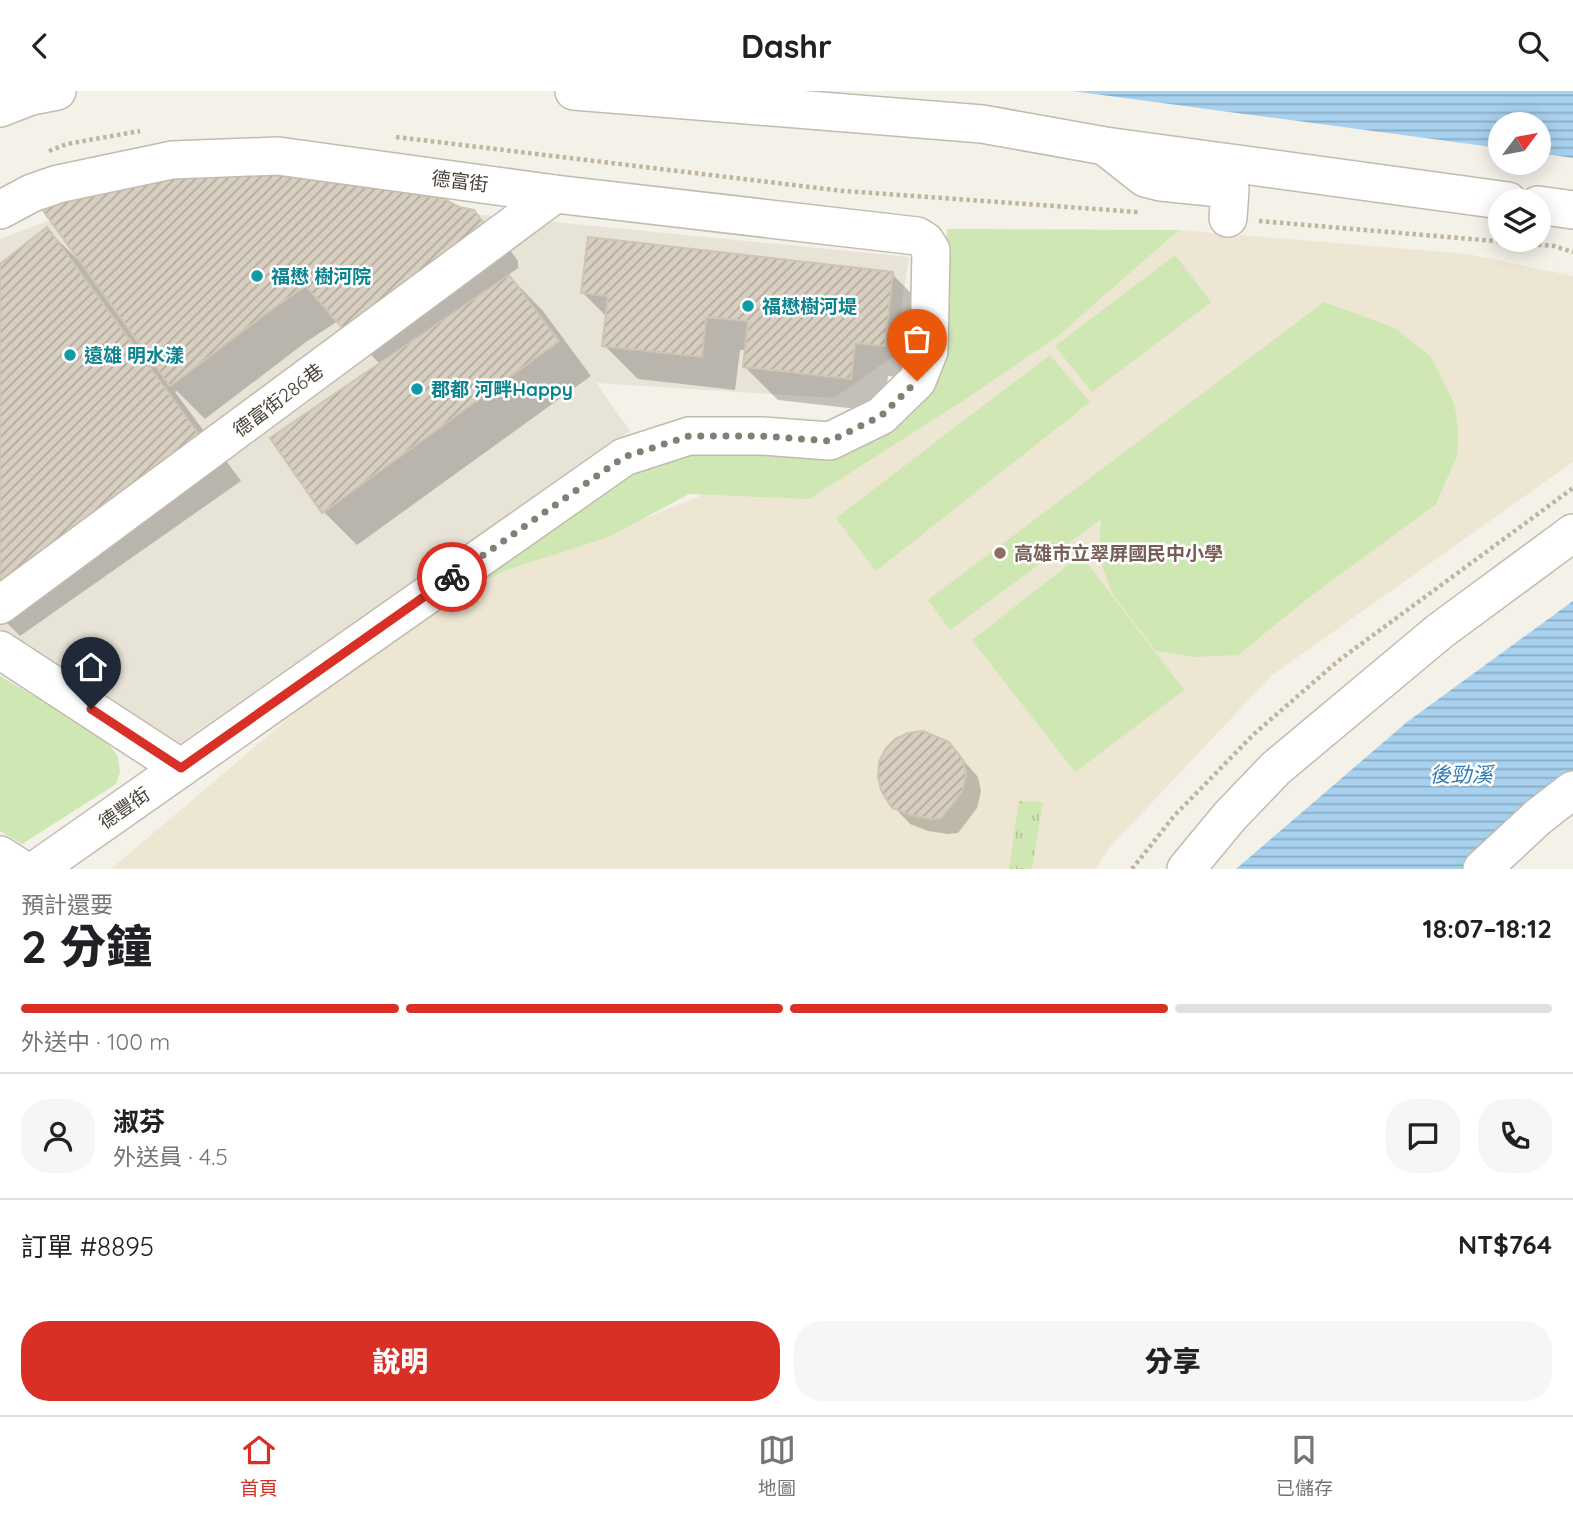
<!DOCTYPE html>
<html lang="zh-TW">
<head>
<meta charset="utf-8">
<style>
	body { margin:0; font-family:Quicksand,"Noto Sans TC",sans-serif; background:#f6f6f6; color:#202124; height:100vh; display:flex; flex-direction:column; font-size:26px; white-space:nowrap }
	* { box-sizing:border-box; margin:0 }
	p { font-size:23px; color:#757577 }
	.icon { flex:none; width:38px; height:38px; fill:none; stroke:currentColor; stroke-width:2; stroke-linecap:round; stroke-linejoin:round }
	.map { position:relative; height:778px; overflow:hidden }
	.drawer { display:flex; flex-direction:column; background:#fff; flex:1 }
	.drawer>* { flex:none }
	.needle { width:46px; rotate:58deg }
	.tools { position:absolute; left:1488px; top:21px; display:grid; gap:14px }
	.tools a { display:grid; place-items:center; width:63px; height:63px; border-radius:50%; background:#fff; box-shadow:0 4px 18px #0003; font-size:35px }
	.pin { position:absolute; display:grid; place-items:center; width:60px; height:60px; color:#fff; margin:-72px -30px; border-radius:50% 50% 50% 0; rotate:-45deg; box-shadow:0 0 7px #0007 }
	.pin .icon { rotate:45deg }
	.courier { position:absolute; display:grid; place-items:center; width:70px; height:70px; margin:-35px; border:5px solid #d93025; border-radius:50%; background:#fff; color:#222; box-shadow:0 2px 9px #0007 }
	.summary em { font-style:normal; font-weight:800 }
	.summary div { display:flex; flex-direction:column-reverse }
	.summary { display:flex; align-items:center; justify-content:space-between; height:119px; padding:0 21px }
	h1 { font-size:46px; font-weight:800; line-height:52px }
	.bar { display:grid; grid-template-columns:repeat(4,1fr); gap:10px 7px; align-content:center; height:84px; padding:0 21px }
	.bar i { height:9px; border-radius:5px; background:#e0e0e0 }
	.bar .current { background:#d93025 }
	.bar p { grid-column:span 4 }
	.line { display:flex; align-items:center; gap:18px; padding:0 21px; border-top:2px solid #e0e0e0 }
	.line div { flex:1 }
	.round { display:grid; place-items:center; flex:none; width:74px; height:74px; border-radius:28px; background:#f6f6f6 }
	.button { display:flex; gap:14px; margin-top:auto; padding:14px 21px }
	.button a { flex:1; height:80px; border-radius:28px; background:#d93025; color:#fff; font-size:28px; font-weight:800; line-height:80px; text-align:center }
	.button a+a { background:#f6f6f6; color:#202124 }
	header { display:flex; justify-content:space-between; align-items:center; height:91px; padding:0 21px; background:#fff; font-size:32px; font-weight:800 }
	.tabs { display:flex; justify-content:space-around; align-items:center; height:98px; border-top:2px solid #e0e0e0; background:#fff; font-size:19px; color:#757577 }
	.tabs a { display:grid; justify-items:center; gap:4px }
	.tabs .current { color:#d93025 }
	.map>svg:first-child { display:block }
	.residential { fill:#e8e3d7 }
	.education { fill:#ede6d3 }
	.grass { fill:url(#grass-tufts) }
	.green { fill:#cfe7b3 }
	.water { fill:url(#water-rules) }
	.shadow { fill:#0003 }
	.building { fill:url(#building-hatch); stroke:#d0c4b2; stroke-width:2 }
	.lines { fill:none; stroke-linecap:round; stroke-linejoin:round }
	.minor-casing { stroke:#c2bbae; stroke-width:40 }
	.path { stroke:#c1b49d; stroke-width:4.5; stroke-dasharray:3.5 3.5; stroke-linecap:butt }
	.minor { stroke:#fff; stroke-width:37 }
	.done { stroke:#847f75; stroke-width:7; stroke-dasharray:0 12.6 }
	.route { stroke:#d93025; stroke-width:9 }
	.culture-dot { fill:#0f9aa8; stroke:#fff; stroke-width:2.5 }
	.education-dot { fill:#8d6e63; stroke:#fff; stroke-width:2.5 }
	.labels { text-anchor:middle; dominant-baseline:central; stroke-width:5; stroke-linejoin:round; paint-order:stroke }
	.street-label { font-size:19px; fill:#474137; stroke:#fff }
	.culture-label { font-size:19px; font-weight:bold; fill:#0d838f; stroke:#fff; text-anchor:start }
	.education-label { font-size:19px; font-weight:bold; fill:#785e54; stroke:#fff; text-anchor:start }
	.water-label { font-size:21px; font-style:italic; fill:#327bb1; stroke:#fff }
</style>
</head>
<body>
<header><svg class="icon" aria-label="back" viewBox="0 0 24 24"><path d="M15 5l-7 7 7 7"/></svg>Dashr<svg class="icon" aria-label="search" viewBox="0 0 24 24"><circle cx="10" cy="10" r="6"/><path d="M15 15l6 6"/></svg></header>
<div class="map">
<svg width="1573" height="778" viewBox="0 0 1573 778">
	<defs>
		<pattern id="grass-tufts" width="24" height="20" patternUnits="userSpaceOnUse" patternTransform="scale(1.75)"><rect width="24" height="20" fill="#cfe7b3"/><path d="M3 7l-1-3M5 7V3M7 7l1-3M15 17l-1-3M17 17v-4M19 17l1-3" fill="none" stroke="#b3c79b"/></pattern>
		<pattern id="water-rules" width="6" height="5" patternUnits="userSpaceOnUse" patternTransform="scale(1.75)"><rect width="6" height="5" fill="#a7d1ef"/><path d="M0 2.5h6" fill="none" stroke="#8aabc2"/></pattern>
		<pattern id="building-hatch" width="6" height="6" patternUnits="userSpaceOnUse" patternTransform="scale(1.75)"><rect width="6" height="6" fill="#d8cfc1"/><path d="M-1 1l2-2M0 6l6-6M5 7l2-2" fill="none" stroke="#b1aa9e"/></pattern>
	</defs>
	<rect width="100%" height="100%" fill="#f4f1e9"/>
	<path class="residential" d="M421,118l488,48 -15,99 -60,42 -238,-15 34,48 -450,312 -180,-114v-390l67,-25z"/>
	<path class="education" d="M1179,139l289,24 105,22v186l-302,214 -160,170 -16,23h-984l297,-252 99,-47 102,-33 26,-15 68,-27 107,3 153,-97 94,-64z"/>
	<path class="grass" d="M1019,710l24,1 -11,67h-23z"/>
	<g class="green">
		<path d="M947,138l232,1 -122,107 -94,64 -154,98 -120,-5 -80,43 -102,33 -99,47 216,-160 213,-12 102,-87z"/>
		<path d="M1175,164l36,47 -119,90 -37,-46z"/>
		<path d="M1324,211l71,26 35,28 24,47 4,26v24l-22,51 -129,95 -69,56 -44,2 -38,-6 -43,-56 -14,-37 2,-39 -151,111 -22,-30z"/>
		<path d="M1050,264l40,47 -214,169 -40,-53z"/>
		<path d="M1081,464l103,135 -109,82 -103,-132z"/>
		<path d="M0,585l104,62 14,19 2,15 -4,12 -94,60 -22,-13z"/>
	</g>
	<g class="water">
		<path d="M1072,0h501v67l-35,-5v-29h-38v24z"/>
		<path d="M1573,510v179l-94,72 -17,17h-226l171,-147z"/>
	</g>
	<g class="shadow">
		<path d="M458,118l15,3 34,34 11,15v7l-10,7 35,36 48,65 -234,169 -34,-34 58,-146 -43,-44 -32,21 -101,77 -28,-28 -2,1 66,89 -221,155 -20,-20v-350l47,-37 33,33z"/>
		<path d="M892,183l34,34 -7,71 -31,-3 -4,36 -106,-12 -34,-34 2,-16h-6l-5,40 -97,-11 -34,-34 3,-28 -24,-24z"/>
		<path d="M948,652l30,34 3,14 -4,17 -19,25 -10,1 -20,-3 -18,-7 -16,-17z"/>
	</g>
	<g class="building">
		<path d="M181,80l113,3 99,16 51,9 15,8 15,3 11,15 -142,104 -37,-43 -34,23 -102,77 -131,-181z"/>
		<path d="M47,136l161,220 -208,145v-328z"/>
		<path d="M588,146l305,35 -8,74 -30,-3 -4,36 -108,-12 5,-46 -42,-4 -4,40 -100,-11 6,-50 -27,-3z"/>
		<path d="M509,184l50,66 -237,172 -52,-75z"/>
		<path d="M923,640l26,11 14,18 3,14 -4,18 -21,26 -10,1 -20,-4 -19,-7 -11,-18 -3,-13 1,-15 7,-14 9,-9 13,-6z"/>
	</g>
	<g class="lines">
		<defs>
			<g id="minor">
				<path d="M574,0l408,33 123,22 403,55"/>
				<path d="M0,17l31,-12 26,-5"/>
				<path d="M1107,57l38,30 16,4 69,7 -2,29"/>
				<path d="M1538,114l35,5"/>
				<path d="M0,119l32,-17 26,-9 114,-24 106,-4 277,38 362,42 8,5 6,9 -2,101 -12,30 -36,35 -51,25 -68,-5h-73l-65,21 -587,412"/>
				<path d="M0,514l555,-411"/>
				<path d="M0,559l181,118"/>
				<path d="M0,764l22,14"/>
				<path d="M1186,778l44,-53 46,-48 164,-137 133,-98"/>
				<path d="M1482,778l56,-52 35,-27"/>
			</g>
		</defs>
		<use href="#minor" class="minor-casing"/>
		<g class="path">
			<path d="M396,46l447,54 296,21"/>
			<path d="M49,60l18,-7 73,-13"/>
			<path d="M1259,130l295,25 19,6"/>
			<path d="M1132,778l42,-53 80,-82 84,-73 235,-173"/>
		</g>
		<use href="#minor" class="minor"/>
	</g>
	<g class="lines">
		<path class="done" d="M452,486l172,-120 65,-21h73l68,5 51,-25 36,-35"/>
		<path class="route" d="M91,618l90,59 271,-191"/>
	</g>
	<g class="culture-dot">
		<circle cx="257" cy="185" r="7"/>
		<circle cx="748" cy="215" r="7"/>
		<circle cx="70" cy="264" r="7"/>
		<circle cx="417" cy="298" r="7"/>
	</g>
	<circle class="education-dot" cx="1000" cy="462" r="7"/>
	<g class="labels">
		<g class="street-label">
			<text transform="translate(460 90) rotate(7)">德富街</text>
			<text transform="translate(278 309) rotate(-37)">德富街286巷</text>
			<text transform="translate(124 717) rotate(-35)">德豐街</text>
		</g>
		<g class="culture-label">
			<text x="271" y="185">福懋 樹河院</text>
			<text x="762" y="215">福懋樹河堤</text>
			<text x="84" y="264">遠雄 明水漾</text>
			<text x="431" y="298">郡都 河畔Happy</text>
		</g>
		<g class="education-label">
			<text x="1014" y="462">高雄市立翠屏國民中小學</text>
		</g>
		<g class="water-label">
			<text x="1461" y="683">後勁溪</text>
		</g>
	</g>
</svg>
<div class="tools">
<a><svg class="needle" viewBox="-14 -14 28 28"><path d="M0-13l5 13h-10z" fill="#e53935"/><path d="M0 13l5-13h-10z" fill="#757577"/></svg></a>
<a><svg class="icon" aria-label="layers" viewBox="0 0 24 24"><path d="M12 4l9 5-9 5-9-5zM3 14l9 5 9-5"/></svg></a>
</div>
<div class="pin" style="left:917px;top:290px;background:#ea580c"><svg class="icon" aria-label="bag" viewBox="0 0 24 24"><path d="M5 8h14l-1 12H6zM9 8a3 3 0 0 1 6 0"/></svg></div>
<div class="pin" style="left:91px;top:618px;background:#1f2937"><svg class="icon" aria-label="home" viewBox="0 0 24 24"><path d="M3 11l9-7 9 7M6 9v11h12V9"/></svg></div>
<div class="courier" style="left:452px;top:486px"><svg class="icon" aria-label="bike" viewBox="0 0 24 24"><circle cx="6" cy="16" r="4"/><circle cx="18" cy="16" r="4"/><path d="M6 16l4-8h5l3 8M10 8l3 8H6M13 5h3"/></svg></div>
</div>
<section class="drawer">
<div class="summary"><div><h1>2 分鐘</h1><p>預計還要</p></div><em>18:07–18:12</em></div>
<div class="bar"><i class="current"></i><i class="current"></i><i class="current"></i><i></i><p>外送中 · 100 m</p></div>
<div class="line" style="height:126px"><a class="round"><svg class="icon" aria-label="person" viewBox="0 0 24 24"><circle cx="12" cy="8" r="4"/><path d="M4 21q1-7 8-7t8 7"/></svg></a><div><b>淑芬</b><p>外送員 · 4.5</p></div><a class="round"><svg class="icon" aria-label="chat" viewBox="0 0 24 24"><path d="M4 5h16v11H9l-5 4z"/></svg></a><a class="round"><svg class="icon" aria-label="phone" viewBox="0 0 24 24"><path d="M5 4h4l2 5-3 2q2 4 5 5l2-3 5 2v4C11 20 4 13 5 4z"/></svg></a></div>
<div class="line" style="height:91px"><div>訂單 #8895</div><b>NT$764</b></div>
<div class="button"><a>說明</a><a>分享</a></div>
</section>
<nav class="tabs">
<a class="current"><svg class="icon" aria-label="home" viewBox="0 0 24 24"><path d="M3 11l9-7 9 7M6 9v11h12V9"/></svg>首頁</a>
<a><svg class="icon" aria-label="map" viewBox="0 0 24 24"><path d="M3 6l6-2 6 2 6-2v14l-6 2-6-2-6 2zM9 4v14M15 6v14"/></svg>地圖</a>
<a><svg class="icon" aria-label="saved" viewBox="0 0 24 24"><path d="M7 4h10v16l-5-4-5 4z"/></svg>已儲存</a>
</nav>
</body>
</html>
